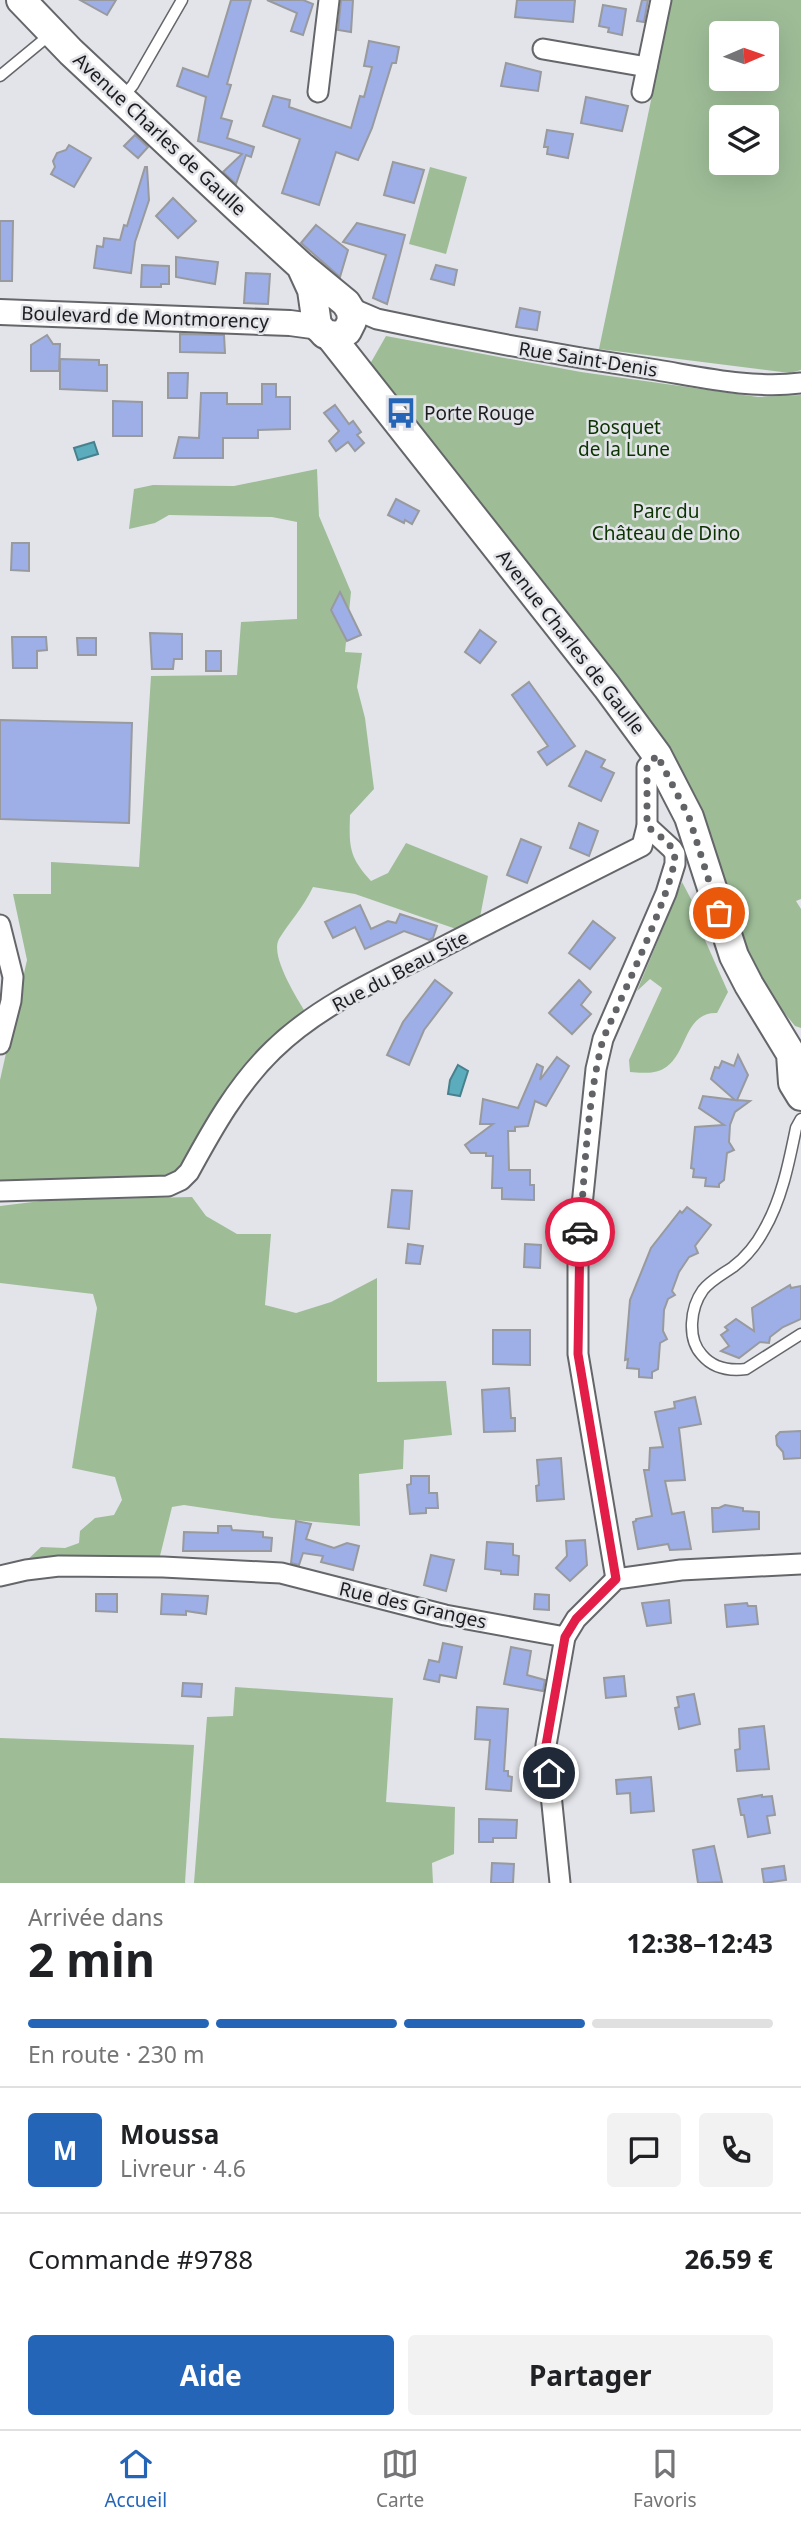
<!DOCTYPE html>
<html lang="fr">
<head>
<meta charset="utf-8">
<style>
	body { margin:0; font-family:"Noto Sans",sans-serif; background:#f2f2f2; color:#202124; height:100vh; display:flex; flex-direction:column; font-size:26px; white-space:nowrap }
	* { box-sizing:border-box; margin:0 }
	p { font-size:23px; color:#757577 }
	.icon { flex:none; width:38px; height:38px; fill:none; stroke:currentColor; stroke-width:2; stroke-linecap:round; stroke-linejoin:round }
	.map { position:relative; height:1883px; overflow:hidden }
	.panel { display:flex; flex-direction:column; background:#fff; flex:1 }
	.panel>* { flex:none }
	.needle { width:46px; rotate:88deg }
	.buttons { position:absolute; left:709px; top:21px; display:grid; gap:14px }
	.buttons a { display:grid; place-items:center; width:70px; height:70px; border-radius:7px; background:#fff; box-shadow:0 7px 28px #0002; font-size:35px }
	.pin { position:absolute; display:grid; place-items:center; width:60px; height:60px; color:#fff; margin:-30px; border:4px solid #fff; border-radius:50%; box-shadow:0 2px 7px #0007 }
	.courier { position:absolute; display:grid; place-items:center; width:70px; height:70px; margin:-35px; border:5px solid #e11d48; border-radius:50%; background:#fff; color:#222; box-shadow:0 2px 9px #0007 }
	.overview em { font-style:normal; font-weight:700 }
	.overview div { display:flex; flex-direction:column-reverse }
	.overview { display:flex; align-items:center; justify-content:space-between; height:119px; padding:0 28px }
	h1 { font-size:46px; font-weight:700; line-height:52px }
	.bar { display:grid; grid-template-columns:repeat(4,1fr); gap:10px 7px; align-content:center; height:84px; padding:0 28px }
	.bar i { height:9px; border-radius:5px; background:#e0e0e0 }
	.bar .active { background:#2565b7 }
	.bar p { grid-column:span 4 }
	.line { display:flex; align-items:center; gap:18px; padding:0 28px; border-top:2px solid #e0e0e0 }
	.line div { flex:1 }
	.round { display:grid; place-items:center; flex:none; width:74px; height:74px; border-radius:7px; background:#f2f2f2 }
	.primary-button { display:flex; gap:14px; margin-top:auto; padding:14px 28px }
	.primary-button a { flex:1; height:80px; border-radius:7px; background:#2565b7; color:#fff; font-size:28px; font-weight:700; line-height:80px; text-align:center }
	.primary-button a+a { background:#f2f2f2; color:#202124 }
	.dock { display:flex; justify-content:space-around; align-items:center; height:98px; border-top:2px solid #e0e0e0; background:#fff; font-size:19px; color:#757577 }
	.dock a { display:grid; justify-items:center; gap:4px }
	.dock .active { color:#2565b7 }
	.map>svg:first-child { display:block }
	.green { fill:#9ebd97; fill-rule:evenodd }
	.water { fill:#5bacbc; stroke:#48818d; stroke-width:2 }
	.building { fill:#9dafe6; stroke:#989a9e; stroke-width:2 }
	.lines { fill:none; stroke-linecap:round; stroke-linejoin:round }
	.service-casing { stroke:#65666a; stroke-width:13 }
	.minor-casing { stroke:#65666a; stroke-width:23 }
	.tertiary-casing { stroke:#65666a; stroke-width:28 }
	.secondary-casing { stroke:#65666a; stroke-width:32 }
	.service { stroke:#fff; stroke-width:10 }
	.minor { stroke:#fff; stroke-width:19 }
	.tertiary { stroke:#fff; stroke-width:24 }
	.secondary { stroke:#fff; stroke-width:28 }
	.done { stroke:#626366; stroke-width:7; stroke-dasharray:0 12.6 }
	.route { stroke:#e11d48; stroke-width:9 }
	.labels { text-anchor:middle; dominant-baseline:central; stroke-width:5; stroke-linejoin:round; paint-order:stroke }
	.street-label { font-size:19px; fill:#1d1d1f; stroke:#e3e4e9 }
	.poi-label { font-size:19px; fill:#1d1d1f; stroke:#e3e4e9; text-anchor:start }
	.park-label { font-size:19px; fill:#0b3300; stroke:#e3e4e9 }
</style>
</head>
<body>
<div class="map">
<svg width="801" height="1883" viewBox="0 0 801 1883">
	<rect width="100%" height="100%" fill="#e3e4e9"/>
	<g class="green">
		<path d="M672,0h129v370l-11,3 -191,-24zM721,33h45v46h-45zM721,117h45v46h-45z"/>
		<path d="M430,167l37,10 -21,77 -37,-10z"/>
		<path d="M386,336l195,36 177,25 43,-2v504l-5,2 5,8v119l-6,-2 -30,-37 -26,-59 -42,-132 -38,-66 -289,-368z"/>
		<path d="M317,469l2,47 32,76 -6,60 17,1 -5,34 8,31 9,71 -24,26c-1,32 -1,42 21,66l17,-8 18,-30 82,33 -8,41 -21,13 -104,-36 -42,-7c-10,21 -23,34 -34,52 -10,18 22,66 32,82l-47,30 -74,110 -14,12 -29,5 -147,5v-103l27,-120 -14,-66h38v-32l88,5 12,-191 86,-1 4,-53 56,-3v-97l-25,-5 -103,-2 -14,8 -26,6 5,-40 19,-4 81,1z"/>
		<path d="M682,882l10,19 9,30 27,61 -11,21c-34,-1 -29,43 -54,56 -8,5 -24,4 -33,3l-1,-12 33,-72 -12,-9 -13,12z"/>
		<path d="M192,1197l14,19 31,18h34l-6,71 31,8 35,-11 46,-24v104l69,-1 6,54 -48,5 -1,29 -44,5 1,52 -88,-8 -88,-13 -12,2 -12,49 -135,6 16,-15 24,1 14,-5 1,-12 15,-13 19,-3 8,-15 -7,-23 -43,-9 25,-160 -4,-14 -93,-11v-77l49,-6z"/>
		<path d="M235,1687l158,11 -7,104 69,5 -1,47 -22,9 1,20h-239l13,-166 26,-1z"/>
		<path d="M0,1738l194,7 -9,138h-185z"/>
	</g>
	<g class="water">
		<path d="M94,442l4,12 -20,6 -4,-12z"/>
		<path d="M458,1065l10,6 -8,25 -12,-2 2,-14z"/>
	</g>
	<g class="building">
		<path d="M80,0h36l-9,15z"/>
		<path d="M231,0h20l-24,84 4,1 -10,33 11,3 -5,17 27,9 -3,10 -5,-2 -10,29 -13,-12 19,-18 -44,-13 8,-44 -29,-11 6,-18 25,9z"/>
		<path d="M267,0h36l10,4 -10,31 -12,-4 6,-18z"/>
		<path d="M341,0h12l-2,32 -13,-2z"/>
		<path d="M517,0h58l-2,22 -58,-5z"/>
		<path d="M642,0h6l-4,22 -7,-1z"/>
		<path d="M603,5l23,4 -4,26 -14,-3 1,-4 -10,-2z"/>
		<path d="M369,41l30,6 -3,16h-4l-20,65 -14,32 -22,-8 -17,53 -37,-12 18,-54 -37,-13 10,-30 17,4 -1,7 62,21 9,-32 4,1 8,-30 -8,-1z"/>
		<path d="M506,63l35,9 -3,19 -37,-5z"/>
		<path d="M586,97l42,9 -6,25 -41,-8z"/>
		<path d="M547,130l26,4 -5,24 -21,-4 1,-7h-4z"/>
		<path d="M135,135l13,12 -10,11 -14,-12z"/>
		<path d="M69,145l22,13 -17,29 -23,-13 4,-7 -2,-6 4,-8 9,-3z"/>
		<path d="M393,162l31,8 -10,33 -30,-8z"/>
		<path d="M145,167h2l2,33 -14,42 -4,31 -37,-5 3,-22 6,1 1,-9 16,2 4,-15 3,1z"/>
		<path d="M173,198l23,23 -18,17 -22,-22z"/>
		<path d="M0,221h13l-1,60h-12z"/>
		<path d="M357,223l48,12 -18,69 -14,-6 13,-43 -43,-13z"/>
		<path d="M316,225l32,25 -8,27 -39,-34z"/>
		<path d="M176,257l42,5 -3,22 -39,-7z"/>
		<path d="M142,265l27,1v18h-8v3h-20z"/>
		<path d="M436,265l21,5 -3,15 -23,-6z"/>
		<path d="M246,273l24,1 -2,30 -24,-1z"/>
		<path d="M520,308l20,4 -3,18 -21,-3z"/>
		<path d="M180,334l44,1 1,18 -45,-1z"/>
		<path d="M47,335l6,9h7l-1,27h-28v-26z"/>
		<path d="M60,359l39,1v5h8v26l-47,-2z"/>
		<path d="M168,373h20l-1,25h-19z"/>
		<path d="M262,384h14v13h14v32l-32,1v8h-35v20h-49l5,-21 20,1 2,-45h26v11h35z"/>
		<path d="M113,401l29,1v34h-29z"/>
		<path d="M335,405l14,19 4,-3 8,11 -4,3 7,8 -9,8 -7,-9 -12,9 -7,-10 10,-10 -15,-18z"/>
		<path d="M396,499l23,12 -7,13 -7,-4 -1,3 -16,-8z"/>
		<path d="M12,543h17v28l-18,-1z"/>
		<path d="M340,592l21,43 -14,6 -16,-31z"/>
		<path d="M480,630l16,12 -16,21 -15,-11z"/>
		<path d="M150,633l32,1v25h-8l-1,10h-21z"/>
		<path d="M12,637h34l1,13 -10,1v17h-24z"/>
		<path d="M77,638h19v17h-18z"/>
		<rect x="206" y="651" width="15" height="20"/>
		<path d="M529,682l46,64 -28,19 -9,-13 10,-6 -36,-51z"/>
		<path d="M0,720l132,3 -3,100 -129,-4z"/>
		<path d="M586,751l19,9 -4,7 13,6 -13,28 -32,-15z"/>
		<path d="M579,823l19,8 -9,25 -19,-8z"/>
		<path d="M521,839l20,8 -14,36 -20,-8z"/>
		<path d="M360,905l11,24 17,-8 8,2 4,-9 37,12 -4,12 -4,2 -25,-9 -39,18 -10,-22 -22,11 -8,-16z"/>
		<path d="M593,921l22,17 -25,31 -21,-16z"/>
		<path d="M435,980l17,13 -28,37 -15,35 -22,-10 16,-33z"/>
		<path d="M579,980l12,12 -10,13 10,9 -19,20 -23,-21z"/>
		<path d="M738,1055l10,20 -11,25 13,1 -15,11 -5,13 -1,17 5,8 -7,3 -3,27 -5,4v3l-14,-1 1,-8 -13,-1 1,-8 -3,-1 4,-41 29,-2 -25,-17 4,-12 32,4 -24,-21 4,-12 4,1 3,-7 12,5z"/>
		<path d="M557,1057l12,9 -23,40 -11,-5 -7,25 -13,1v4h-7l1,39h21v15h4v15l-32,-1v-11h-10l1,-32h-7v-3h-15l-6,-8 28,-21h-13l3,-25 35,9 19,-44 6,3 -3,13z"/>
		<path d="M392,1190l20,1 -3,38 -21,-2z"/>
		<path d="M687,1207l24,18 -16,21 3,7 -9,4 -10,15 -7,19 3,4 -7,4 -4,11 -1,21 4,8 -7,4 -2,26 -6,3v6l-13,-1v-8l-12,-1 1,-9 -3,1 5,-60 21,-52 29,-37 2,2z"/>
		<path d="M408,1244l15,2 -3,18 -14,-1z"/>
		<path d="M525,1244l16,1 -1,23 -16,-1z"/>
		<path d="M790,1285l1,3 10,-2v33l-18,8 -13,10 -1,6 -9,-1 -21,16 -18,-7 8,-5 -8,-11 7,-5 -3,-3 11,-8 18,12 -2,-23z"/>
		<path d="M493,1330h37v35l-37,-1z"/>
		<path d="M509,1388l2,30h4v13l-31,1 -2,-42z"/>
		<path d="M695,1397l6,27 -22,4 6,52 -20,1 7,33 12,-2 7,37 -21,1 -2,-6 -30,5 -5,-27 3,-1v-2l16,-3 -8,-46h5l1,-22 13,-1 -8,-35 20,-4 -1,-6z"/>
		<path d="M801,1431v27l-17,1 -1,-7 -6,-7 -1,-9 4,-4z"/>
		<path d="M561,1458l3,41 -27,2 -1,-15 3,-1 -2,-25z"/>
		<path d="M411,1476h18v17h8l1,15h-12v5l-16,1 -3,-29 4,-1z"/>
		<path d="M725,1505l18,3v3l16,1v17l-46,3 -1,-24h7z"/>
		<path d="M296,1521l15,3 -5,15 28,9 13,-5 12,3 -6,24 -32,-8 2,-6 -20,-3 -4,12 -8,-2z"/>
		<path d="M218,1526h13l1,4 31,2v5l9,1 -1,13h-88l1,-19 34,1z"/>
		<path d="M585,1540l2,25 -17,16 -14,-13 11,-12 -1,-15z"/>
		<path d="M487,1542l26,2v11l6,1 -1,19 -17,-1v-3l-16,-2z"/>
		<path d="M431,1555l23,5 -8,31 -22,-6z"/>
		<path d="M96,1594h21v18l-21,-1z"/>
		<path d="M162,1594l46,2 -2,18 -20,-3v4l-25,-1z"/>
		<path d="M535,1594l14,1v15l-15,-1z"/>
		<path d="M669,1600l2,23 -24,3 -5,-23z"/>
		<path d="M747,1603l1,3h8l2,18 -31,3 -2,-22z"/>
		<path d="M443,1643l19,4 -6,31 -16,-3 -1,7 -15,-3 5,-19 10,2z"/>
		<path d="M511,1647l20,4 -4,24 18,5 -2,11 -39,-7z"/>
		<path d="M624,1676l2,20 -20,2 -2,-20z"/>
		<path d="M183,1683l19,1 -1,13 -19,-1z"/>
		<path d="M694,1694l6,30 -21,5 -4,-21 4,-1 -2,-10z"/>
		<path d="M477,1707l31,2 -4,62h4v5l4,1 -1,14 -25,-2 4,-49 -15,-1z"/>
		<path d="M764,1726l5,43 -32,2 -2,-21 5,-1 -1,-20z"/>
		<path d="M651,1777l3,34 -23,2 -1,-20 -13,1 -1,-14z"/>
		<path d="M762,1795v2l10,-1 3,19 -8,1 3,17 -22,4 -4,-22h-3l-3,-16z"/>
		<path d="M479,1819l38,1 -1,18h-23v4h-14z"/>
		<path d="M714,1846l8,36 -24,1 -5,-33z"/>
		<path d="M492,1863l22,1 -1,19h-22z"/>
		<path d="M784,1866l2,14 -22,3 -2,-14z"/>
	</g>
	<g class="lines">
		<defs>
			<g id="service">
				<path d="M0,76l52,-43"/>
				<path d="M122,98l11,-13 49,-85"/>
				<path d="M801,1119l-5,9c-7,34 -14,71 -32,102 -8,15 -18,27 -31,37 -10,7 -22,13 -30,23 -13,18 -16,49 -1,65 11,13 28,16 44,14l55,-35"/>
			</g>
			<g id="minor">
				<path d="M543,49l104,18"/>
				<path d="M318,92l11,-92"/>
				<path d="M642,92l19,-92"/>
				<path d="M349,307l28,12c93,20 186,37 280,51 48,8 96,19 144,13"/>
				<path d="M0,925l13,52 -2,24 -11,43"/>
				<path d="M0,1191l168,-5 13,-6 8,-8c24,-44 48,-87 84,-122 46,-45 108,-72 164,-100 68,-35 137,-70 205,-104l5,-20v-59l10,-12"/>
				<path d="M0,1576l26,-6 33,-4 104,1 118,6 164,42 120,22 11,-18 40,-40 65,-9 120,-6"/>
				<path d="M616,1579l-38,-225v-110l18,-175 7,-30 63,-146 9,-29v-10l-3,-5 -25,-23"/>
				<path d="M560,1883l-14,-138 19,-108"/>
			</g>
			<path id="tertiary" d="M0,312l290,11 22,3 8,4"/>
			<g id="secondary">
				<path d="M21,0l50,52 170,159 60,55 45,37 5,8 1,10 -5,10 -5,3 -6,2 -11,-2 -8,-9 -5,-35 -11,-24"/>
				<path d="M330,336l277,351 50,68 32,62 45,139 15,29 42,69 2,29 8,13"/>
			</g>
		</defs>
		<use href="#service" class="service-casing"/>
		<use href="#minor" class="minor-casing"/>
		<use href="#tertiary" class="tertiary-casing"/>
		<use href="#secondary" class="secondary-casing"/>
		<use href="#service" class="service"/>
		<use href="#minor" class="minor"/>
		<use href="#tertiary" class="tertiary"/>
		<use href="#secondary" class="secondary"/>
	</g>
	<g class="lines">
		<path class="done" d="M580,1232c5,-64 7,-130 23,-193 12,-28 79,-167 71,-187 -4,-10 -19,-19 -27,-26v-59l10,-12 32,62 30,96"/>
		<path class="route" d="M549,1773l-3,-28 19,-108 11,-18 40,-40 -38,-225 2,-122"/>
	</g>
	<defs>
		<symbol id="bus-bare" viewBox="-9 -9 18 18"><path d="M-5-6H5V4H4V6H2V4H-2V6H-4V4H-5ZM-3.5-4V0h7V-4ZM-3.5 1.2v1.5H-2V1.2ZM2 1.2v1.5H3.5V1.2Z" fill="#2565b7" stroke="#e3e4e9" stroke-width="2.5" paint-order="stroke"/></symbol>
	</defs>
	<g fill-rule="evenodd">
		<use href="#bus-bare" x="379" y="391" width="44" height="44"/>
	</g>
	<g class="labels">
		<g class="street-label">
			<text transform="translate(160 134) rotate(43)">Avenue Charles de Gaulle</text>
			<text transform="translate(145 317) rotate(2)">Boulevard de Montmorency</text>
			<text transform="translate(588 359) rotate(9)">Rue Saint-Denis</text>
			<text transform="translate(571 642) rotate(52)">Avenue Charles de Gaulle</text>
			<text transform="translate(400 971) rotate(-28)">Rue du Beau Site</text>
			<text transform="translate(413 1605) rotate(13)">Rue des Granges</text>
		</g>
		<g class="poi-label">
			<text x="424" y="413">Porte Rouge</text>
		</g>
		<g class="park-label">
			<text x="624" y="427">Bosquet<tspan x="624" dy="22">de la Lune</tspan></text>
			<text x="666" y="511">Parc du<tspan x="666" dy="22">Château de Dino</tspan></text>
		</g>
	</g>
</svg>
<div class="buttons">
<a><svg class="needle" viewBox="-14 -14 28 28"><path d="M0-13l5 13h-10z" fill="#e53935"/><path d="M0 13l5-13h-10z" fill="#757577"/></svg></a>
<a><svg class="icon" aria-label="layers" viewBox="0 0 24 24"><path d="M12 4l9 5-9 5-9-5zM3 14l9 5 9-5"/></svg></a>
</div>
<div class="pin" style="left:719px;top:913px;background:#ea580c"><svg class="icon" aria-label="bag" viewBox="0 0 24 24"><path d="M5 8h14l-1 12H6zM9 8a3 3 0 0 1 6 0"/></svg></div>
<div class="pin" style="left:549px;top:1773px;background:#1f2937"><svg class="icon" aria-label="home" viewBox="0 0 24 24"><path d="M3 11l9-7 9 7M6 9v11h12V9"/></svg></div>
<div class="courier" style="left:580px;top:1232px"><svg class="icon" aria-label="car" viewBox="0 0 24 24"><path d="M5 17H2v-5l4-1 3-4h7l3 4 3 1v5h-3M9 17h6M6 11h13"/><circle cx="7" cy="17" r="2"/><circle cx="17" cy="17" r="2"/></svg></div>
</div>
<section class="panel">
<div class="overview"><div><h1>2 min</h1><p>Arrivée dans</p></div><em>12:38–12:43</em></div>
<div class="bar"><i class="active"></i><i class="active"></i><i class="active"></i><i></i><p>En route · 230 m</p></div>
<div class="line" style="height:126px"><b class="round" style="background:#2565b7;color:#fff">M</b><div><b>Moussa</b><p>Livreur · 4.6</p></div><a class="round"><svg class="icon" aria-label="chat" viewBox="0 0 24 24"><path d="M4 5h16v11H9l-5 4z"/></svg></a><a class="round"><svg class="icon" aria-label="phone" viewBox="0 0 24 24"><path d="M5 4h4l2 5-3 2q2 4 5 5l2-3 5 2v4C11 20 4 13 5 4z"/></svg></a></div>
<div class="line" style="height:91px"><div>Commande #9788</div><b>26.59 €</b></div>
<div class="primary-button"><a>Aide</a><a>Partager</a></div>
</section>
<nav class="dock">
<a class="active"><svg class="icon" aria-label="home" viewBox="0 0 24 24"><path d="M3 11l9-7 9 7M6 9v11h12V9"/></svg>Accueil</a>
<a><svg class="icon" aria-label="map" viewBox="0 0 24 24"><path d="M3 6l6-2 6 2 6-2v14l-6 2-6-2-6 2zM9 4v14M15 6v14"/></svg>Carte</a>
<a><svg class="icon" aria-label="saved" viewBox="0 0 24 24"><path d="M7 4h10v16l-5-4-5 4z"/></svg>Favoris</a>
</nav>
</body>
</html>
